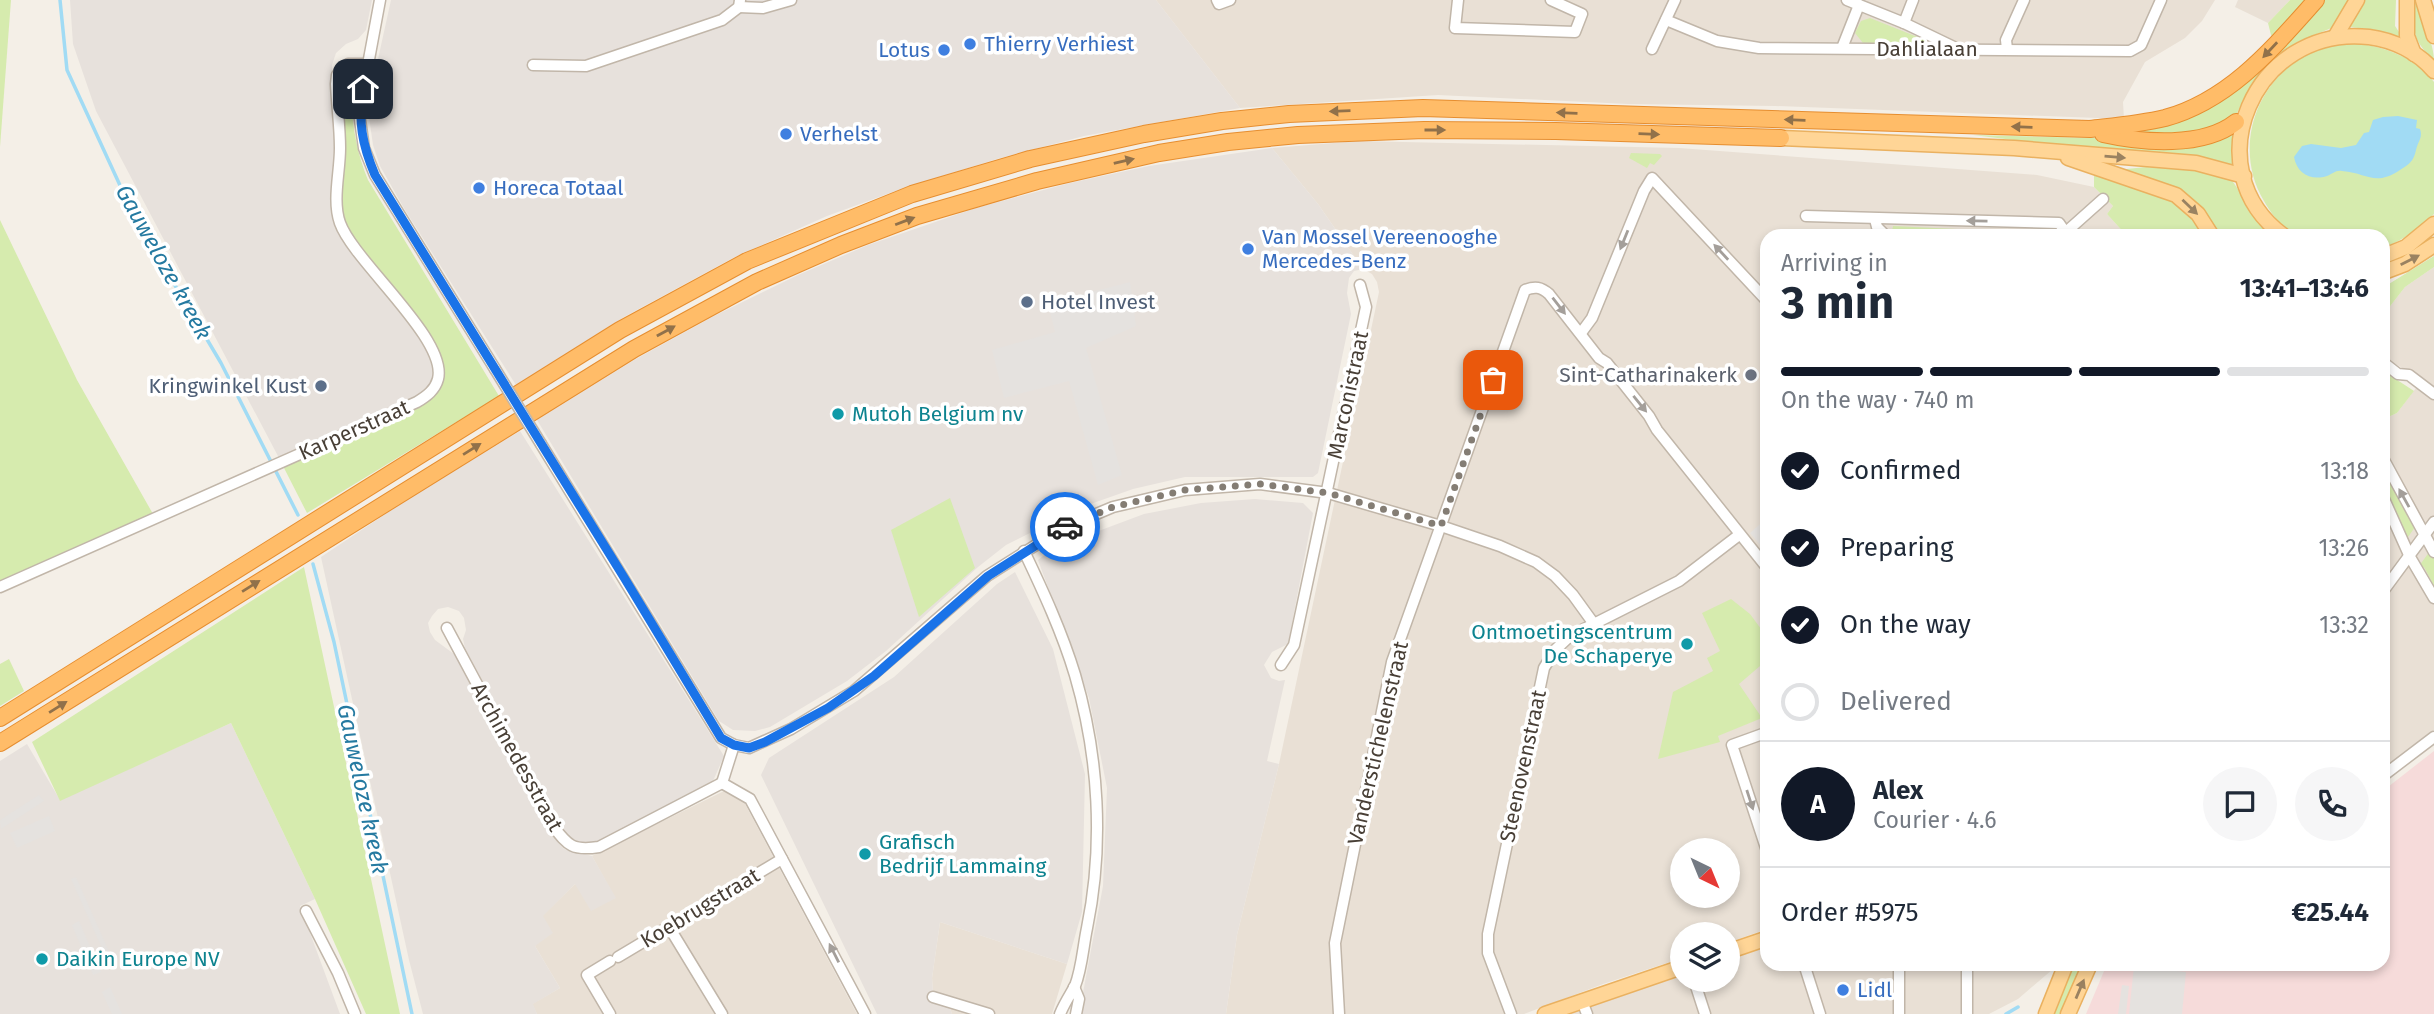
<!DOCTYPE html>
<html lang="en">
<head>
<meta charset="utf-8">
<style>
	body { margin:0; font-family:"Fira Sans",sans-serif; background:#f6f6f7; color:#1f2937; height:100vh; display:flex; flex-direction:column; font-size:26px; white-space:nowrap }
	* { box-sizing:border-box; margin:0 }
	p { font-size:23px; color:#747a83 }
	.icon { flex:none; width:38px; height:38px; fill:none; stroke:currentColor; stroke-width:2; stroke-linecap:round; stroke-linejoin:round }
	.map { position:relative; flex:1; overflow:hidden }
	.sheet { position:absolute; left:1760px; top:229px; width:630px; height:742px; display:flex; flex-direction:column; background:#fff; border-radius:21px; box-shadow:0 4px 10px #0003 }
	.sheet>* { flex:none }
	.needle { width:46px; rotate:137deg }
	.controls { position:absolute; left:1670px; top:838px; display:grid; gap:14px }
	.controls a { display:grid; place-items:center; width:70px; height:70px; border-radius:50%; background:#fff; box-shadow:0 4px 10px #0003; font-size:35px }
	.pin { position:absolute; display:grid; place-items:center; width:60px; height:60px; color:#fff; margin:-30px; border-radius:14px; box-shadow:0 4px 10px #0006 }
	.courier { position:absolute; display:grid; place-items:center; width:70px; height:70px; margin:-35px; border:5px solid #1a73e8; border-radius:50%; background:#fff; color:#222; box-shadow:0 2px 9px #0007 }
	.summary em { font-style:normal; font-weight:700 }
	.summary div { display:flex; flex-direction:column-reverse }
	.summary { display:flex; align-items:center; justify-content:space-between; height:119px; padding:0 21px }
	h1 { font-size:46px; font-weight:700; line-height:52px }
	.bar { display:grid; grid-template-columns:repeat(4,1fr); gap:10px 7px; align-content:center; height:84px; padding:0 21px }
	.bar i { height:9px; border-radius:5px; background:#e0e1e3 }
	.bar .on { background:#111827 }
	.bar p { grid-column:span 4 }
	.line { display:flex; align-items:center; gap:18px; padding:0 21px; border-top:2px solid #e0e1e3 }
	.line div { flex:1 }
	.round { display:grid; place-items:center; flex:none; width:74px; height:74px; border-radius:37px; background:#f6f6f7 }
	ol { padding:0 21px; list-style:none }
	li { display:flex; align-items:center; gap:21px; height:77px }
	li p { margin-inline-start:auto }
	li .icon { padding:7px; border-radius:50%; background:#111827; color:#fff; stroke-width:4 }
	li:last-child { color:#747a83 }
	li i { width:38px; height:38px; border:4px solid #e0e1e3; border-radius:50% }
	.map>svg:first-child { display:block }
	.residential { fill:#e9e0d5; fill-rule:evenodd }
	.industrial { fill:#e7e1dc }
	.medical { fill:#f6dbda }
	.green { fill:#d6ebae }
	.parking { fill:#e5e2df }
	.water { fill:#a1dbf4 }
	.lines { fill:none; stroke-linecap:round; stroke-linejoin:round }
	.stream { stroke:#a1dbf4; stroke-width:3.5 }
	.minor-casing { stroke:#c1b6a9; stroke-width:13 }
	.major-casing { stroke:#eab160; stroke-width:17 }
	.highway-casing { stroke:#e68e30; stroke-width:18 }
	.minor { stroke:#fff; stroke-width:10 }
	.major { stroke:#ffd596; stroke-width:14 }
	.highway { stroke:#ffbc68; stroke-width:16 }
	.minor-bridge-casing { stroke:#c1b6a9; stroke-width:13; stroke-linecap:butt }
	.minor-bridge { stroke:#fff; stroke-width:10 }
	.oneway { fill:#91714a }
	.oneway2 { fill:#9a8261 }
	.oneway3 { fill:#a49f9a }
	.done { stroke:#847d74; stroke-width:7; stroke-dasharray:0 12.6 }
	.route { stroke:#1a73e8; stroke-width:9 }
	.shop-dot { fill:#3f7fe0; stroke:#fff; stroke-width:2.5 }
	.service-dot { fill:#5c6f8a; stroke:#fff; stroke-width:2.5 }
	.worship-dot { fill:#6b7280; stroke:#fff; stroke-width:2.5 }
	.culture-dot { fill:#0f9aa8; stroke:#fff; stroke-width:2.5 }
	.labels { text-anchor:middle; dominant-baseline:central; stroke-width:7; stroke-linejoin:round; paint-order:stroke }
	.shop-label { font-size:21px; fill:#366cbe; stroke:#fff; text-anchor:start }
	.street-label { font-size:21px; fill:#483f36; stroke:#fff }
	.service-label { font-size:21px; fill:#4e5e75; stroke:#fff; text-anchor:start }
	.worship-label { font-size:21px; fill:#5b616d; stroke:#fff; text-anchor:end }
	.culture-label { font-size:21px; fill:#0d838f; stroke:#fff; text-anchor:start }
	.water-label { font-size:23px; font-style:italic; fill:#257aa1; stroke:#fff }
</style>
</head>
<body>
<div class="map">
<svg width="2434" height="1014" viewBox="0 0 2434 1014">
	<rect width="100%" height="100%" fill="#f4efe7"/>
	<g class="residential">
		<path d="M1156,0h1059l-13,21 -17,17 -40,24 -22,40 1,17 -349,-13 -147,-2 -190,-9 -198,13z"/>
		<path d="M2238,0h52l-22,23 -33,-16z"/>
		<path d="M1358,141l321,7 358,27 57,12 19,19 -6,8 20,22h-359l-1,693 -40,14v-9h-45v24l-79,26 -79,30h-298l11,-79 42,-171 100,-472 -2,-10 -5,-8 -9,-5 -45,-65 -46,-56zM1682,850h45v46h-45z"/>
		<path d="M2434,267v463l-50,39v-350l13,-6 26,-34 -39,-21v-44l21,-27z"/>
		<path d="M724,791l11,3 9,8 113,212h-320l-5,-10 28,-16 -25,-42 7,-30 33,-32 40,14 -23,-42z"/>
		<path d="M940,922l127,42 -15,50h-100l-2,-6 -17,-16 -1,-14z"/>
		<path d="M1767,946l1,18h291l-41,35 -29,15h-419l112,-39v5h45v-20z"/>
	</g>
	<g class="industrial">
		<path d="M70,0h302l-6,30 -8,9 -12,5 -10,9 -4,12 3,98 74,159 21,33 4,11v13l-6,11 -13,9 -136,59 -183,-347 -23,-67z"/>
		<path d="M391,0h765l84,108 -156,28 -87,23 -96,30 -74,27 -94,42 -109,59 -108,68 -111,-175 -25,-44 -7,-21 -4,-28 2,-26z"/>
		<path d="M1272,148l46,56 45,65 -9,2 -5,7 -2,15 4,21 -33,159 -5,4h-128l-52,12 -51,18 -76,38 -28,22 -92,84 -39,30 -77,46 -15,4 -22,-1 -14,-9 -182,-301 97,-60 80,-44 84,-41 70,-30 108,-37 94,-25 79,-17z"/>
		<path d="M520,431l204,325 -11,25 -115,61h-18l-10,-4 -13,-17 -92,-173 -2,-9 3,-9 -2,-12 -5,-7 -11,-4 -10,2 -6,7 -4,7 2,9 5,8 19,14 95,178 15,17 28,7 24,42 -25,13 -16,-27 -32,32 10,17 -18,13 25,42 -27,16 4,10h-114l-14,-54 -88,-403 84,-56z"/>
		<path d="M1255,499l48,4 10,10 -25,131 -16,8 -8,13 7,13 8,3 6,-1 -18,81 12,3 -42,171 -11,79h-147l24,-128 4,-98 -18,-90 -51,-138 15,-12 91,-34 57,-11z"/>
		<path d="M1015,572l38,77 32,125 -3,138 -15,52 -127,-42 -8,56 1,14 17,16 2,6h-75l-116,-239 8,-17 125,-81 103,-93z"/>
		<path d="M231,723l84,176 -15,7 40,108h-340v-253l27,-17 33,56z"/>
	</g>
	<path class="medical" d="M2434,751v263h-348l21,-50h277v-174z"/>
	<g class="green">
		<path d="M0,0h11l-11,147z"/>
		<path d="M2290,0h22l-37,40 -4,-5 -3,-12z"/>
		<path d="M2322,0h28l-16,27 -37,15 -28,21 -17,20 -17,34 -41,19 -55,-3 -1,-5 48,-13z"/>
		<path d="M2364,0h32l-1,26 8,12 -28,-8 -25,-3z"/>
		<path d="M2414,1l3,2c4,21 17,37 17,58 -22,-22 -21,-30 -20,-60z"/>
		<path d="M1870,18l55,22v4l-62,-1 -8,-10 6,-12z"/>
		<path d="M2355,43c30,4 60,14 79,39v132c-15,15 -30,25 -50,34v-12c-22,0 -44,0 -65,0 -7,0 -16,2 -22,0 -14,-5 -26,-23 -33,-35 -32,-53 -8,-124 49,-149 13,-6 27,-7 42,-9z"/>
		<path d="M348,69h7c-7,37 -1,77 13,111l131,216 -192,117 -24,-47 139,-61c17,-10 21,-24 19,-42l-94,-135 -5,-14 2,-66 -3,-71z"/>
		<path d="M2232,132l2,1 -2,12 3,21 -21,-6 -143,-13 -98,-12 121,3 71,8z"/>
		<path d="M1631,153l29,1 2,2 -8,9 -4,-2 -3,5 -18,-10z"/>
		<path d="M2146,167l57,4 28,8 39,57h-54l-8,-16 -91,-50z"/>
		<path d="M2094,175l68,19 23,13 23,29h-81l-20,-22 6,-8 -19,-19z"/>
		<path d="M0,220l77,160 76,134 -153,68z"/>
		<path d="M1893,226l107,5 -6,5h-97l-5,-5z"/>
		<path d="M2434,256v11l-29,20 -21,27v-27z"/>
		<path d="M2388,374l26,17 -17,22 -13,6v-40z"/>
		<path d="M2384,467l31,60 -9,13 -20,-50h-2z"/>
		<path d="M950,498l25,70 -56,49 -28,-87z"/>
		<path d="M2430,551l4,6v35l-3,-6 2,-2 -9,-17 -3,1 -2,-2z"/>
		<path d="M304,567l96,447h-34l-51,-115 -84,-176 -171,78 -28,-59z"/>
		<path d="M1731,599l19,15 17,23v23l-28,24 23,34 -44,18 2,6 -62,17 15,-67 40,-21 -6,-13 13,-7 -18,-38z"/>
		<path d="M9,659l15,32 -24,15v-42z"/>
		<path d="M2074,964h10l-22,50h-8z"/>
	</g>
	<g class="parking">
		<path d="M1130,282l6,44 -50,22 36,127 -24,10 -29,-104 -65,17 -12,-48 63,-18 -8,-32 23,-7 2,4z"/>
		<path d="M1767,518v35l-17,-20z"/>
		<path d="M39,795l5,6 -43,28 -1,-9z"/>
		<path d="M49,816l6,15 -38,17 -7,-15z"/>
		<path d="M76,877l38,86 -4,3 -39,-87z"/>
		<path d="M79,921l22,51 -8,3 -21,-50z"/>
		<path d="M2134,966l52,6 -4,42h-53z"/>
		<path d="M2122,985l7,1 -3,28h-8z"/>
		<path d="M110,987l12,27h-10l-10,-22z"/>
	</g>
	<path class="water" d="M2398,116l19,4 -1,8 4,1c3,9 -2,12 -4,21 -2,10 -6,14 -16,20 -26,17 -32,3 -58,1 -7,-1 -9,3 -15,5 -16,5 -30,-2 -33,-19l8,-11 9,-2 30,4 15,-3 8,-12 5,-1 4,-12 10,-3z"/>
	<g class="lines">
		<g class="stream">
			<path d="M60,0l7,70 68,148 86,145 77,152"/>
			<path d="M313,564l21,78 78,372"/>
			<path d="M2006,1014l12,-7"/>
		</g>
		<defs>
			<g id="minor">
				<path d="M380,0l-21,113 5,35 11,27 120,194"/>
				<path d="M1217,0l2,4 11,-4"/>
				<path d="M1458,0l-3,28 120,4 7,-18 -31,-14"/>
				<path d="M1847,0l57,23 52,25"/>
				<path d="M739,7l24,1 28,-8"/>
				<path d="M1666,20l51,21 42,7 371,3 11,-6 20,-45"/>
				<path d="M1904,23l9,-23"/>
				<path d="M1842,48l17,-43"/>
				<path d="M1652,49l23,-49"/>
				<path d="M2007,49l-1,-9 18,-40"/>
				<path d="M533,65l53,1 136,-46 17,-13 1,-7"/>
				<path d="M1806,216l253,7 9,13"/>
				<path d="M1875,219l2,8 9,9"/>
				<path d="M2066,232l37,-33"/>
				<path d="M1581,333l11,-15 52,-127 8,-13 116,124"/>
				<path d="M2384,363l14,11 11,1 25,19"/>
				<path d="M541,444l180,294 13,7 15,3 42,-19 63,-38 133,-115 76,-48 50,-21 72,-17 75,-6 68,9 113,33 59,20 36,16 19,14 18,19 21,29"/>
				<path d="M2384,460l50,92"/>
				<path d="M2384,499l26,58 24,41"/>
				<path d="M1024,551c19,40 38,81 51,124 24,82 29,170 12,253 -4,19 -5,40 -12,58 -5,9 -11,18 -15,28"/>
				<path d="M0,587l417,-185c10,-6 18,-12 21,-23 10,-40 -84,-117 -98,-156 -8,-23 0,-50 0,-75 0,-21 -3,-42 -4,-64l1,-9 11,-11h19"/>
				<path d="M2384,590l50,-68"/>
				<path d="M447,628l106,198c15,20 20,25 46,21l123,-64"/>
				<path d="M1281,665l13,-20 72,-338 -6,-22"/>
				<path d="M1768,732l-36,13 36,109"/>
				<path d="M2384,775l50,-38"/>
				<path d="M722,783l28,16 115,215"/>
				<path d="M722,783l12,-38"/>
				<path d="M306,911l32,62 17,41"/>
				<path d="M669,927l53,87"/>
				<path d="M618,957l164,-98"/>
				<path d="M1804,964l16,50"/>
				<path d="M1899,964v50"/>
				<path d="M1694,980l11,34"/>
				<path d="M1074,987l5,12 -3,15"/>
				<path d="M933,997l56,17"/>
				<path d="M1582,1001l5,13"/>
				<path d="M610,1014l-23,-39 23,-14"/>
				<path d="M1339,1014l-4,-71 57,-281 133,-372c10,-4 16,-3 24,4l50,64 8,5 42,53 8,14 111,139"/>
				<path d="M1511,1014l-23,-61v-19l56,-266 11,-18 15,-14 109,-55 60,-46"/>
				<path d="M1967,1014v-50"/>
			</g>
			<g id="major">
				<path d="M2407,0v36l7,18"/>
				<path d="M2423,0l11,36"/>
				<path d="M2335,37l22,-37"/>
				<path d="M1781,138l233,10 182,15 48,13"/>
				<path d="M2068,158l108,37 22,19 14,22"/>
				<path d="M2284,236c-92,-67 -30,-212 85,-199 24,3 49,15 65,34"/>
				<path d="M2384,256l22,-9 28,-23"/>
				<path d="M2384,272l21,-8 29,-19"/>
				<path d="M1727,952l41,-14"/>
				<path d="M1545,1014l137,-47"/>
				<path d="M2046,1014l20,-50"/>
				<path d="M2068,1014l22,-50"/>
			</g>
			<g id="highway">
				<path d="M2103,134c40,9 100,14 133,-12"/>
				<path d="M0,718l620,-388 127,-69 165,-67 118,-35 114,-25 78,-13 67,-7 134,-6 667,21c26,-3 50,-5 75,-11 65,-18 108,-70 151,-118"/>
				<path d="M0,743l634,-394 123,-67 84,-37 76,-29 120,-35 122,-28 69,-11 70,-7 126,-5 132,1 225,7"/>
			</g>
		</defs>
		<use href="#minor" class="minor-casing"/>
		<use href="#major" class="major-casing"/>
		<use href="#highway" class="highway-casing"/>
		<use href="#minor" class="minor"/>
		<use href="#major" class="major"/>
		<use href="#highway" class="highway"/>
		<defs>
			<path id="minor-bridge" d="M495,369l46,75"/>
		</defs>
		<use href="#minor-bridge" class="minor-bridge-casing"/>
		<use href="#minor-bridge" class="minor-bridge"/>
	</g>
	<defs><path id="oneway-solid" d="M-6-.8H1V-3.2L6.5 0L1 3.2V.8H-6Z" transform="scale(1.75)"/></defs>
	<g class="oneway">
		<use href="#oneway-solid" transform="translate(2270 50) rotate(133)"/>
		<use href="#oneway-solid" transform="translate(1340 111) rotate(178)"/>
		<use href="#oneway-solid" transform="translate(1567 113) rotate(-178)"/>
		<use href="#oneway-solid" transform="translate(1795 120) rotate(-178)"/>
		<use href="#oneway-solid" transform="translate(2022 127) rotate(-178)"/>
		<use href="#oneway-solid" transform="translate(1435 130)"/>
		<use href="#oneway-solid" transform="translate(1649 134) rotate(2)"/>
		<use href="#oneway-solid" transform="translate(1124 161) rotate(-13)"/>
		<use href="#oneway-solid" transform="translate(905 221) rotate(-21)"/>
		<use href="#oneway-solid" transform="translate(666 331) rotate(-29)"/>
		<use href="#oneway-solid" transform="translate(472 449) rotate(-32)"/>
		<use href="#oneway-solid" transform="translate(251 586) rotate(-32)"/>
		<use href="#oneway-solid" transform="translate(58 707) rotate(-32)"/>
	</g>
	<g class="oneway2">
		<use href="#oneway-solid" transform="translate(2115 157) rotate(5)"/>
		<use href="#oneway-solid" transform="translate(2190 207) rotate(44)"/>
		<use href="#oneway-solid" transform="translate(2410 260) rotate(-27)"/>
		<use href="#oneway-solid" transform="translate(2080 989) rotate(-67)"/>
	</g>
	<g class="oneway3">
		<use href="#oneway-solid" transform="translate(1977 221) rotate(-179)"/>
		<use href="#oneway-solid" transform="translate(1624 240) rotate(112)"/>
		<use href="#oneway-solid" transform="translate(1721 252) rotate(-133)"/>
		<use href="#oneway-solid" transform="translate(1559 306) rotate(52)"/>
		<use href="#oneway-solid" transform="translate(1640 404) rotate(51)"/>
		<use href="#oneway-solid" transform="translate(2404 498) rotate(-119)"/>
		<use href="#oneway-solid" transform="translate(1750 800) rotate(72)"/>
		<use href="#oneway-solid" transform="translate(834 953) rotate(-117)"/>
	</g>
	<g class="lines">
		<path class="done" d="M1065,527l48,-20 72,-17 75,-6 68,9 113,33 52,-146"/>
		<path class="route" d="M363,89c-5,33 -1,55 12,86l250,404 96,159 13,7 15,3 16,-6 63,-34 46,-32 114,-100 77,-49"/>
	</g>
	<g class="shop-dot">
		<circle cx="970" cy="44" r="7"/>
		<circle cx="944" cy="50" r="7"/>
		<circle cx="786" cy="134" r="7"/>
		<circle cx="479" cy="188" r="7"/>
		<circle cx="1248" cy="249" r="7"/>
		<circle cx="1843" cy="990" r="7"/>
	</g>
	<g class="service-dot">
		<circle cx="1027" cy="302" r="7"/>
		<circle cx="321" cy="386" r="7"/>
	</g>
	<circle class="worship-dot" cx="1751" cy="375" r="7"/>
	<g class="culture-dot">
		<circle cx="838" cy="414" r="7"/>
		<circle cx="1687" cy="644" r="7"/>
		<circle cx="865" cy="854" r="7"/>
		<circle cx="42" cy="959" r="7"/>
	</g>
	<g class="labels">
		<g class="shop-label">
			<text x="984" y="44">Thierry Verhiest</text>
			<text x="930" y="50" text-anchor="end">Lotus</text>
			<text x="800" y="134">Verhelst</text>
			<text x="493" y="188">Horeca Totaal</text>
			<text x="1262" y="237">Van Mossel Vereenooghe<tspan x="1262" dy="24">Mercedes-Benz</tspan></text>
			<text x="1857" y="990">Lidl</text>
		</g>
		<g class="street-label">
			<text x="1927" y="49">Dahlialaan</text>
			<text transform="translate(1348 395) rotate(-78)">Marconistraat</text>
			<text transform="translate(354 430) rotate(-24)">Karperstraat</text>
			<text transform="translate(1378 743) rotate(-77)">Vanderstichelenstraat</text>
			<text transform="translate(517 757) rotate(61)">Archimedesstraat</text>
			<text transform="translate(1523 766) rotate(-78)">Steenovenstraat</text>
			<text transform="translate(700 908) rotate(-31)">Koebrugstraat</text>
		</g>
		<g class="service-label">
			<text x="1041" y="302">Hotel Invest</text>
			<text x="307" y="386" text-anchor="end">Kringwinkel Kust</text>
		</g>
		<g class="worship-label">
			<text x="1737" y="375">Sint-Catharinakerk</text>
		</g>
		<g class="culture-label">
			<text x="852" y="414">Mutoh Belgium nv</text>
			<text x="1673" y="632" text-anchor="end">Ontmoetingscentrum<tspan x="1673" dy="24">De Schaperye</tspan></text>
			<text x="879" y="842">Grafisch<tspan x="879" dy="24">Bedrijf Lammaing</tspan></text>
			<text x="56" y="959">Daikin Europe NV</text>
		</g>
		<g class="water-label">
			<text transform="translate(164 262) rotate(61)">Gauweloze kreek</text>
			<text transform="translate(363 789) rotate(78)">Gauweloze kreek</text>
		</g>
	</g>
</svg>
<div class="controls">
<a><svg class="needle" viewBox="-14 -14 28 28"><path d="M0-13l5 13h-10z" fill="#e53935"/><path d="M0 13l5-13h-10z" fill="#747a83"/></svg></a>
<a><svg class="icon" aria-label="layers" viewBox="0 0 24 24"><path d="M12 4l9 5-9 5-9-5zM3 14l9 5 9-5"/></svg></a>
</div>
<div class="pin" style="left:1493px;top:380px;background:#ea580c"><svg class="icon" aria-label="bag" viewBox="0 0 24 24"><path d="M5 8h14l-1 12H6zM9 8a3 3 0 0 1 6 0"/></svg></div>
<div class="pin" style="left:363px;top:89px;background:#1f2937"><svg class="icon" aria-label="home" viewBox="0 0 24 24"><path d="M3 11l9-7 9 7M6 9v11h12V9"/></svg></div>
<div class="courier" style="left:1065px;top:527px"><svg class="icon" aria-label="car" viewBox="0 0 24 24"><path d="M5 17H2v-5l4-1 3-4h7l3 4 3 1v5h-3M9 17h6M6 11h13"/><circle cx="7" cy="17" r="2"/><circle cx="17" cy="17" r="2"/></svg></div>
<section class="sheet">
<div class="summary"><div><h1>3 min</h1><p>Arriving in</p></div><em>13:41–13:46</em></div>
<div class="bar"><i class="on"></i><i class="on"></i><i class="on"></i><i></i><p>On the way · 740 m</p></div>
<ol>
<li><svg class="icon" aria-label="check" viewBox="0 0 24 24"><path d="M5 12l5 5 9-10"/></svg>Confirmed<p>13:18</p></li>
<li><svg class="icon" aria-label="check" viewBox="0 0 24 24"><path d="M5 12l5 5 9-10"/></svg>Preparing<p>13:26</p></li>
<li><svg class="icon" aria-label="check" viewBox="0 0 24 24"><path d="M5 12l5 5 9-10"/></svg>On the way<p>13:32</p></li>
<li><i></i>Delivered</li>
</ol>
<div class="line" style="height:126px"><b class="round" style="background:#111827;color:#fff">A</b><div><b>Alex</b><p>Courier · 4.6</p></div><a class="round"><svg class="icon" aria-label="chat" viewBox="0 0 24 24"><path d="M4 5h16v11H9l-5 4z"/></svg></a><a class="round"><svg class="icon" aria-label="phone" viewBox="0 0 24 24"><path d="M5 4h4l2 5-3 2q2 4 5 5l2-3 5 2v4C11 20 4 13 5 4z"/></svg></a></div>
<div class="line" style="height:91px"><div>Order #5975</div><b>€25.44</b></div>
</section>
</div>
</body>
</html>
